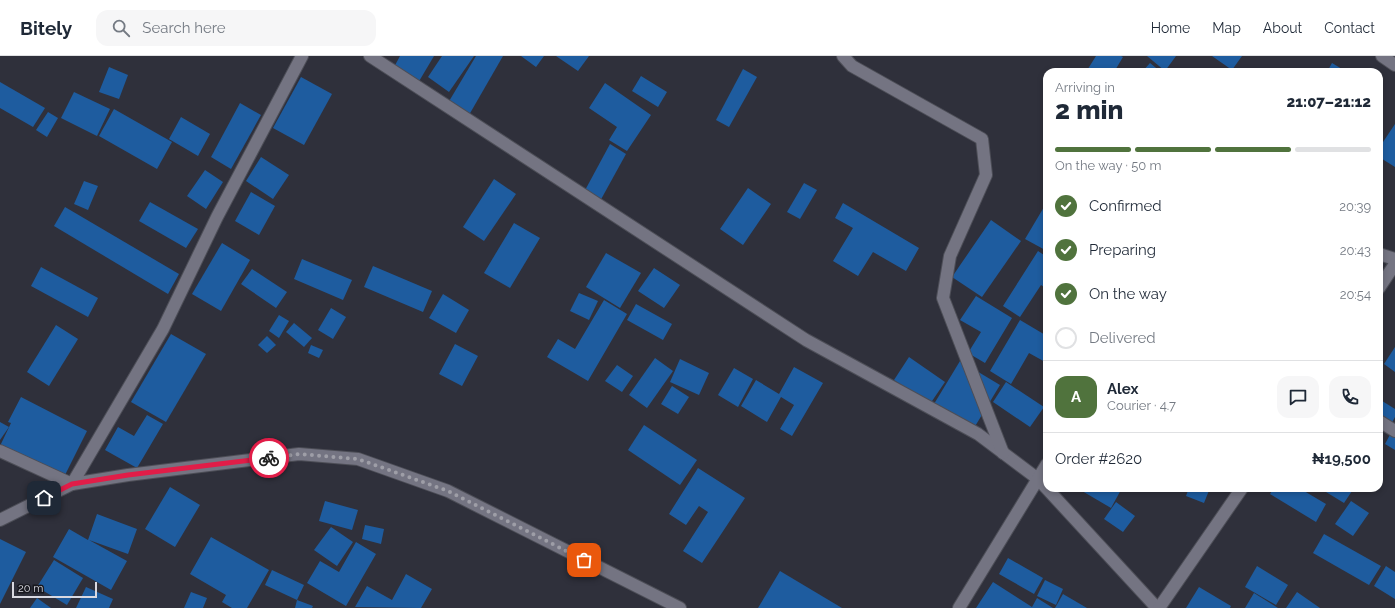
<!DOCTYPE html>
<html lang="en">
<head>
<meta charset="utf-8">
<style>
	body { margin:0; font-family:Raleway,sans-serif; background:#f6f6f7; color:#1f2937; height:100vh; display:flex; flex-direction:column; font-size:15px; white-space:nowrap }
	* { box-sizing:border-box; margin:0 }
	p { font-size:13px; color:#747a83 }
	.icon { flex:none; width:22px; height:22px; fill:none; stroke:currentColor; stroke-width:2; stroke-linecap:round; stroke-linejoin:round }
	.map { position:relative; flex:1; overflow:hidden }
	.side { position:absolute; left:1043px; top:12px; width:340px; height:424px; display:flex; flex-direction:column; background:#fff; border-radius:12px; box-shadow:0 2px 6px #0003 }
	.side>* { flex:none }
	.scale { position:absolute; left:12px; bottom:10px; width:85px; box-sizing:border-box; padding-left:4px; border:2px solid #d9d9e1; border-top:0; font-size:11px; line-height:14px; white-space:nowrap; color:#d9d9e1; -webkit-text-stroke:3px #18181e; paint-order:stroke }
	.pin { position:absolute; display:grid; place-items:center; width:34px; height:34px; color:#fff; margin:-17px; border-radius:8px; box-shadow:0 2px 6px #0006 }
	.courier { position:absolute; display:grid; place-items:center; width:40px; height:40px; margin:-20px; border:3px solid #e11d48; border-radius:50%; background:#fff; color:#222; box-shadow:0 1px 5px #0007 }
	.head em { font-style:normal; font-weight:800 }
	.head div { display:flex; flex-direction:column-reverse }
	.head { display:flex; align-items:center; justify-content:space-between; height:68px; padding:0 12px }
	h1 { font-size:26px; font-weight:800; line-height:30px }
	.bar { display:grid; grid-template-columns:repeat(4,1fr); gap:6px 4px; align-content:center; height:48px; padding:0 12px }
	.bar i { height:5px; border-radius:3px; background:#e0e1e3 }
	.bar .active { background:#50733d }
	.bar p { grid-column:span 4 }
	.line { display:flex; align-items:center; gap:10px; padding:0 12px; border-top:1px solid #e0e1e3 }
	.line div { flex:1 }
	.round { display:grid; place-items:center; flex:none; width:42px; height:42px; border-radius:12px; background:#f6f6f7 }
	ol { padding:0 12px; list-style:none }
	li { display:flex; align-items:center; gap:12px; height:44px }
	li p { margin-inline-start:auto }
	li .icon { padding:4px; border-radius:50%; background:#50733d; color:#fff; stroke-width:4 }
	li:last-child { color:#747a83 }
	li i { width:22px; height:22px; border:2px solid #e0e1e3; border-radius:50% }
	header { display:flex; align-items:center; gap:24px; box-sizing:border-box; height:56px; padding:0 20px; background:#fff; border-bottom:1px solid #e0e1e3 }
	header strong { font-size:19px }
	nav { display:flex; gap:22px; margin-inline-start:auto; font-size:14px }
	.search { width:280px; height:36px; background:#f6f6f7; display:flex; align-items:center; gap:10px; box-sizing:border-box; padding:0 14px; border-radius:12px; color:#747a83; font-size:15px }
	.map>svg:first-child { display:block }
	.building { fill:#1e5c9f }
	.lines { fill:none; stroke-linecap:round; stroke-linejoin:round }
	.minor-casing { stroke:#4d4e57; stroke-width:14 }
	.minor { stroke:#747482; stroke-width:12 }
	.done { stroke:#9e9ea7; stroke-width:4; stroke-dasharray:0 7.2 }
	.route { stroke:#e11d48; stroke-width:5 }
</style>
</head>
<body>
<header>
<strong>Bitely</strong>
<div class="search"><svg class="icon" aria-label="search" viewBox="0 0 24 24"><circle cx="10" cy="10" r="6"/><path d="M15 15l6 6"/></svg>Search here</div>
<nav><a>Home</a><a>Map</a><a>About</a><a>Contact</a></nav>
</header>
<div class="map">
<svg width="1395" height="552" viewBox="0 0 1395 552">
	<rect width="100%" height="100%" fill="#2f303b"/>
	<g class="building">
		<path d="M400,0h34l-16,27 -25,-14z"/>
		<path d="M442,0h32l-25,36 -21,-15z"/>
		<path d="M476,0h27l-34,59 -21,-12z"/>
		<path d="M521,0h23l-8,11z"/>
		<path d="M556,0h33l-11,15z"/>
		<path d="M1096,0h25l2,1 -9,15h-28z"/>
		<path d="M1147,0h29l-11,15z"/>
		<path d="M1212,0h30l-10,14z"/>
		<path d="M1150,7l11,9h-19z"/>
		<path d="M1332,7l15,9h-20z"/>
		<path d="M109,11l19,8 -9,24 -20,-7z"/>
		<path d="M743,13l14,8 -28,50 -13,-7z"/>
		<path d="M641,20l26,16 -9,15 -26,-16z"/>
		<path d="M301,21l31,17 -28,51 -31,-17z"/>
		<path d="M0,26l45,26 -12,19 -33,-19z"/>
		<path d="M605,27l46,32 -24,36 -18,-11 8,-13 -28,-19z"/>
		<path d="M74,36l36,17 -13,27 -36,-18z"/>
		<path d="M240,47l21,12 -30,54 -20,-12z"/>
		<path d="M114,53l58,33 -15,27 -58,-33z"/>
		<path d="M48,56l10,6 -11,19 -11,-7z"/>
		<path d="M181,61l29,17 -12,22 -29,-17z"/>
		<path d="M1395,68v43l-16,-10v-9z"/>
		<path d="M610,88l16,10 -27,49 -16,-9z"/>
		<path d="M261,101l28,18 -16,24 -27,-18z"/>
		<path d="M205,114l18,12 -17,27 -19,-13z"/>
		<path d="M494,123l22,15 -32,47 -21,-14z"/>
		<path d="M84,125l14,5 -10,24 -14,-6z"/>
		<path d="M804,127l13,7 -17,29 -13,-7z"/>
		<path d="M748,132l23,16 -28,41 -23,-16z"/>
		<path d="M251,136l24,14 -16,29 -24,-14z"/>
		<path d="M150,146l48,27 -12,19 -47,-27z"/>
		<path d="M1047,146v49l-22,-12z"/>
		<path d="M843,147l76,45 -13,23 -33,-19 -15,24 -25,-15 20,-33 -18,-10z"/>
		<path d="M65,151l114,67 -11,20 -114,-68z"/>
		<path d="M991,164l30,21 -39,56 -30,-20z"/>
		<path d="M514,167l26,15 -30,50 -26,-15z"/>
		<path d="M222,187l28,17 -29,51 -29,-17z"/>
		<path d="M1038,195l9,6v32l-6,-4 -21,32 -17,-11z"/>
		<path d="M606,197l35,20 -21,35 -34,-21z"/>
		<path d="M302,203l50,21 -9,20 -49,-21z"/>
		<path d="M373,210l59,25 -9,21 -59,-25z"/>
		<path d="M41,211l57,31 -10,19 -57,-31z"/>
		<path d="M654,212l26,17 -16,23 -26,-17z"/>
		<path d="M252,213l35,23 -11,16 -35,-24z"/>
		<path d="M579,237l19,8 -9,19 -19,-9z"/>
		<path d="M443,238l26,16 -13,23 -27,-15z"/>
		<path d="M976,240l36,22 -27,45 -17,-10 13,-21 -21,-12z"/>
		<path d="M604,244l23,14 -39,67 -41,-24 11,-18 17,10z"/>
		<path d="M636,248l36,20 -9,16 -36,-20z"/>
		<path d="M331,252l15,9 -13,22 -15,-9z"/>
		<path d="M279,259l10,6 -10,17 -10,-7z"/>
		<path d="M1020,264l27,16v27l-18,-10 -18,31 -21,-13z"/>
		<path d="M294,267l18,15 -8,9 -18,-15z"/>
		<path d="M56,269l22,14 -29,47 -22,-14z"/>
		<path d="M171,278l35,20 -40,68 -35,-20z"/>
		<path d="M267,280l9,9 -9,8 -9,-8z"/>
		<path d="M455,288l23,12 -16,30 -23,-12z"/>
		<path d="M311,289l12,5 -4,8 -11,-5z"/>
		<path d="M1395,291v25l-11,-8z"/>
		<path d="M909,301l36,25 -15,22 -36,-24z"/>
		<path d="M655,302l18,13 -26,37 -18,-13z"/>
		<path d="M680,303l29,14 -10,22 -29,-13z"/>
		<path d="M960,305l40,24 -26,43 -40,-24z"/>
		<path d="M617,309l16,11 -11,16 -17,-11z"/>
		<path d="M794,311l29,16 -31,53 -12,-7 14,-24 -13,-8 -14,25 -26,-16 15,-26 23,14z"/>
		<path d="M734,312l19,11 -15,28 -20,-12z"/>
		<path d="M1006,326l38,25 -14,20 -37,-25z"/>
		<path d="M672,330l17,11 -11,17 -17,-10z"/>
		<path d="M21,341l66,34 -24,48 -63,-33 11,-23 -3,-1z"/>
		<path d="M1379,343l16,10v8l-7,13 -9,-5z"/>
		<path d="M147,359l16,9 -26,44 -32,-18 13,-23 16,9z"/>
		<path d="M0,366l9,5 -9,13z"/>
		<path d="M644,369l53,35 -17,25 -52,-35z"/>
		<path d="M1393,373l2,1v20l-10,-6z"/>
		<path d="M698,412l47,30 -43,65 -19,-12 25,-39 -9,-6 -13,19 -17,-11z"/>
		<path d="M170,431l30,18 -25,42 -30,-18z"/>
		<path d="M1077,432h45l-11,20z"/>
		<path d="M1189,432h21l-6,15 -18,-7z"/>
		<path d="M1274,432h25l27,16 -10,18 -46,-28z"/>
		<path d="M1329,432h25l-10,15 -18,-11z"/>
		<path d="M325,445l33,9 -6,20 -33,-9z"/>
		<path d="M1351,445l18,12 -16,23 -18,-12z"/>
		<path d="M1116,446l19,14 -12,16 -19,-13z"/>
		<path d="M97,458l40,15 -9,25 -39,-14 38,21 -16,29 -58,-33 16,-28 19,11z"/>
		<path d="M365,469l19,4 -3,15 -19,-5z"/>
		<path d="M331,471l22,15 -16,24 -23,-16z"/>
		<path d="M1324,478l57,32 -12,19 -56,-32z"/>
		<path d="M211,481l58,33 -22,38h-15l-10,-6 4,-7 -36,-21z"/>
		<path d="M0,483l26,13 -26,52z"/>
		<path d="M356,486l20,12 -30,52 -39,-23 13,-22 19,11z"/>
		<path d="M1008,502l35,20 -9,16 -35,-20z"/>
		<path d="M54,504l29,18 -16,27 -30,-18z"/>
		<path d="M1257,510l31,19 -12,20 -31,-18z"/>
		<path d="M1386,510l9,6v27l-21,-13z"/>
		<path d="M272,514l32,15 -7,15 -32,-15z"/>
		<path d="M780,515l62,37h-84z"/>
		<path d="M406,518l26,15 -11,19 -66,-1 12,-21 25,14z"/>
		<path d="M1045,524l18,9 -7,16 -19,-9z"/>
		<path d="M993,526l39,25 5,-9 16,10h-77z"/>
		<path d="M86,531l27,12 -4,9h-33z"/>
		<path d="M1199,531l32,19 -1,2h-44z"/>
		<path d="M191,536l16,6 -4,10h-19z"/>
		<path d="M1297,536l23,16h-34z"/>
		<path d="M1254,537l24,15h-33z"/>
		<path d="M1063,538l24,14h-32z"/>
		<path d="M37,542l14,10h-21z"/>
		<path d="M297,544l16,6 -1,2h-17z"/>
	</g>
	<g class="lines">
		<defs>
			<g id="minor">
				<path d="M370,0l436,284 172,94 60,45 119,129"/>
				<path d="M843,0l9,10 130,73 4,36 -36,81 -7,42 60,155"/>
				<path d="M1382,0l13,9"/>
				<path d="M1379,198l16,5"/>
				<path d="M1379,232l16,-24"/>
				<path d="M1379,365l16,10"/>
				<path d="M0,395l72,33 56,-9 171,-21 59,5 90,32 232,117"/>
				<path d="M0,464l72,-36 91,-155 54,-112 85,-161"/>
				<path d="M959,552l88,-144"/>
				<path d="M1159,552l83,-120"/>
			</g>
		</defs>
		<use href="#minor" class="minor-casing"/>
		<use href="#minor" class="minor"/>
	</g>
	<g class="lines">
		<path class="done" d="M269,402l30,-4 59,5 90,32 136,69"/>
		<path class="route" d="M44,442l28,-14 56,-9 141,-17"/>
	</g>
</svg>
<div class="scale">20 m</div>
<div class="pin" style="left:584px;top:504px;background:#ea580c"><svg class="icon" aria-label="bag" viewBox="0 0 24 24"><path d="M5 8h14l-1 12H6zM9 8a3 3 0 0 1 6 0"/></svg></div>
<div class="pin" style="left:44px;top:442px;background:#1f2937"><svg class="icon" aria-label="home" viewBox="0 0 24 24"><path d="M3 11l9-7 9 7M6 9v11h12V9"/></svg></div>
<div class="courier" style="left:269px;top:402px"><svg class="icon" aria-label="bike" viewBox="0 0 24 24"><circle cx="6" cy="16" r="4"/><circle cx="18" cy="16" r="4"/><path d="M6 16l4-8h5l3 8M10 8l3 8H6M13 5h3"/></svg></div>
<section class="side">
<div class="head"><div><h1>2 min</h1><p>Arriving in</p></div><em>21:07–21:12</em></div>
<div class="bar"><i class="active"></i><i class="active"></i><i class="active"></i><i></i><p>On the way · 50 m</p></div>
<ol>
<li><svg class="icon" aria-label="check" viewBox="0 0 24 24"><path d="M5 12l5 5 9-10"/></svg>Confirmed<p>20:39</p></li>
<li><svg class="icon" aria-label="check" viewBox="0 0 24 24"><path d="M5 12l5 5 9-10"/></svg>Preparing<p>20:43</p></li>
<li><svg class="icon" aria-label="check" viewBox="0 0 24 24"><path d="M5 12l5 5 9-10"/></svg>On the way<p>20:54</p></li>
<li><i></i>Delivered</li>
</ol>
<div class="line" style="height:72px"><b class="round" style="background:#50733d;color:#fff">A</b><div><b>Alex</b><p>Courier · 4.7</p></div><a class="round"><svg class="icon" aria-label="chat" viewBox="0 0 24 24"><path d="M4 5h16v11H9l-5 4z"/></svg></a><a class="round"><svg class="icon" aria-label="phone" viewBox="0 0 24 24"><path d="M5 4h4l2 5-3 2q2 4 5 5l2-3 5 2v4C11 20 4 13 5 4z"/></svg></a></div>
<div class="line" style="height:52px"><div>Order #2620</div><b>₦19,500</b></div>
</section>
</div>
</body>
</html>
